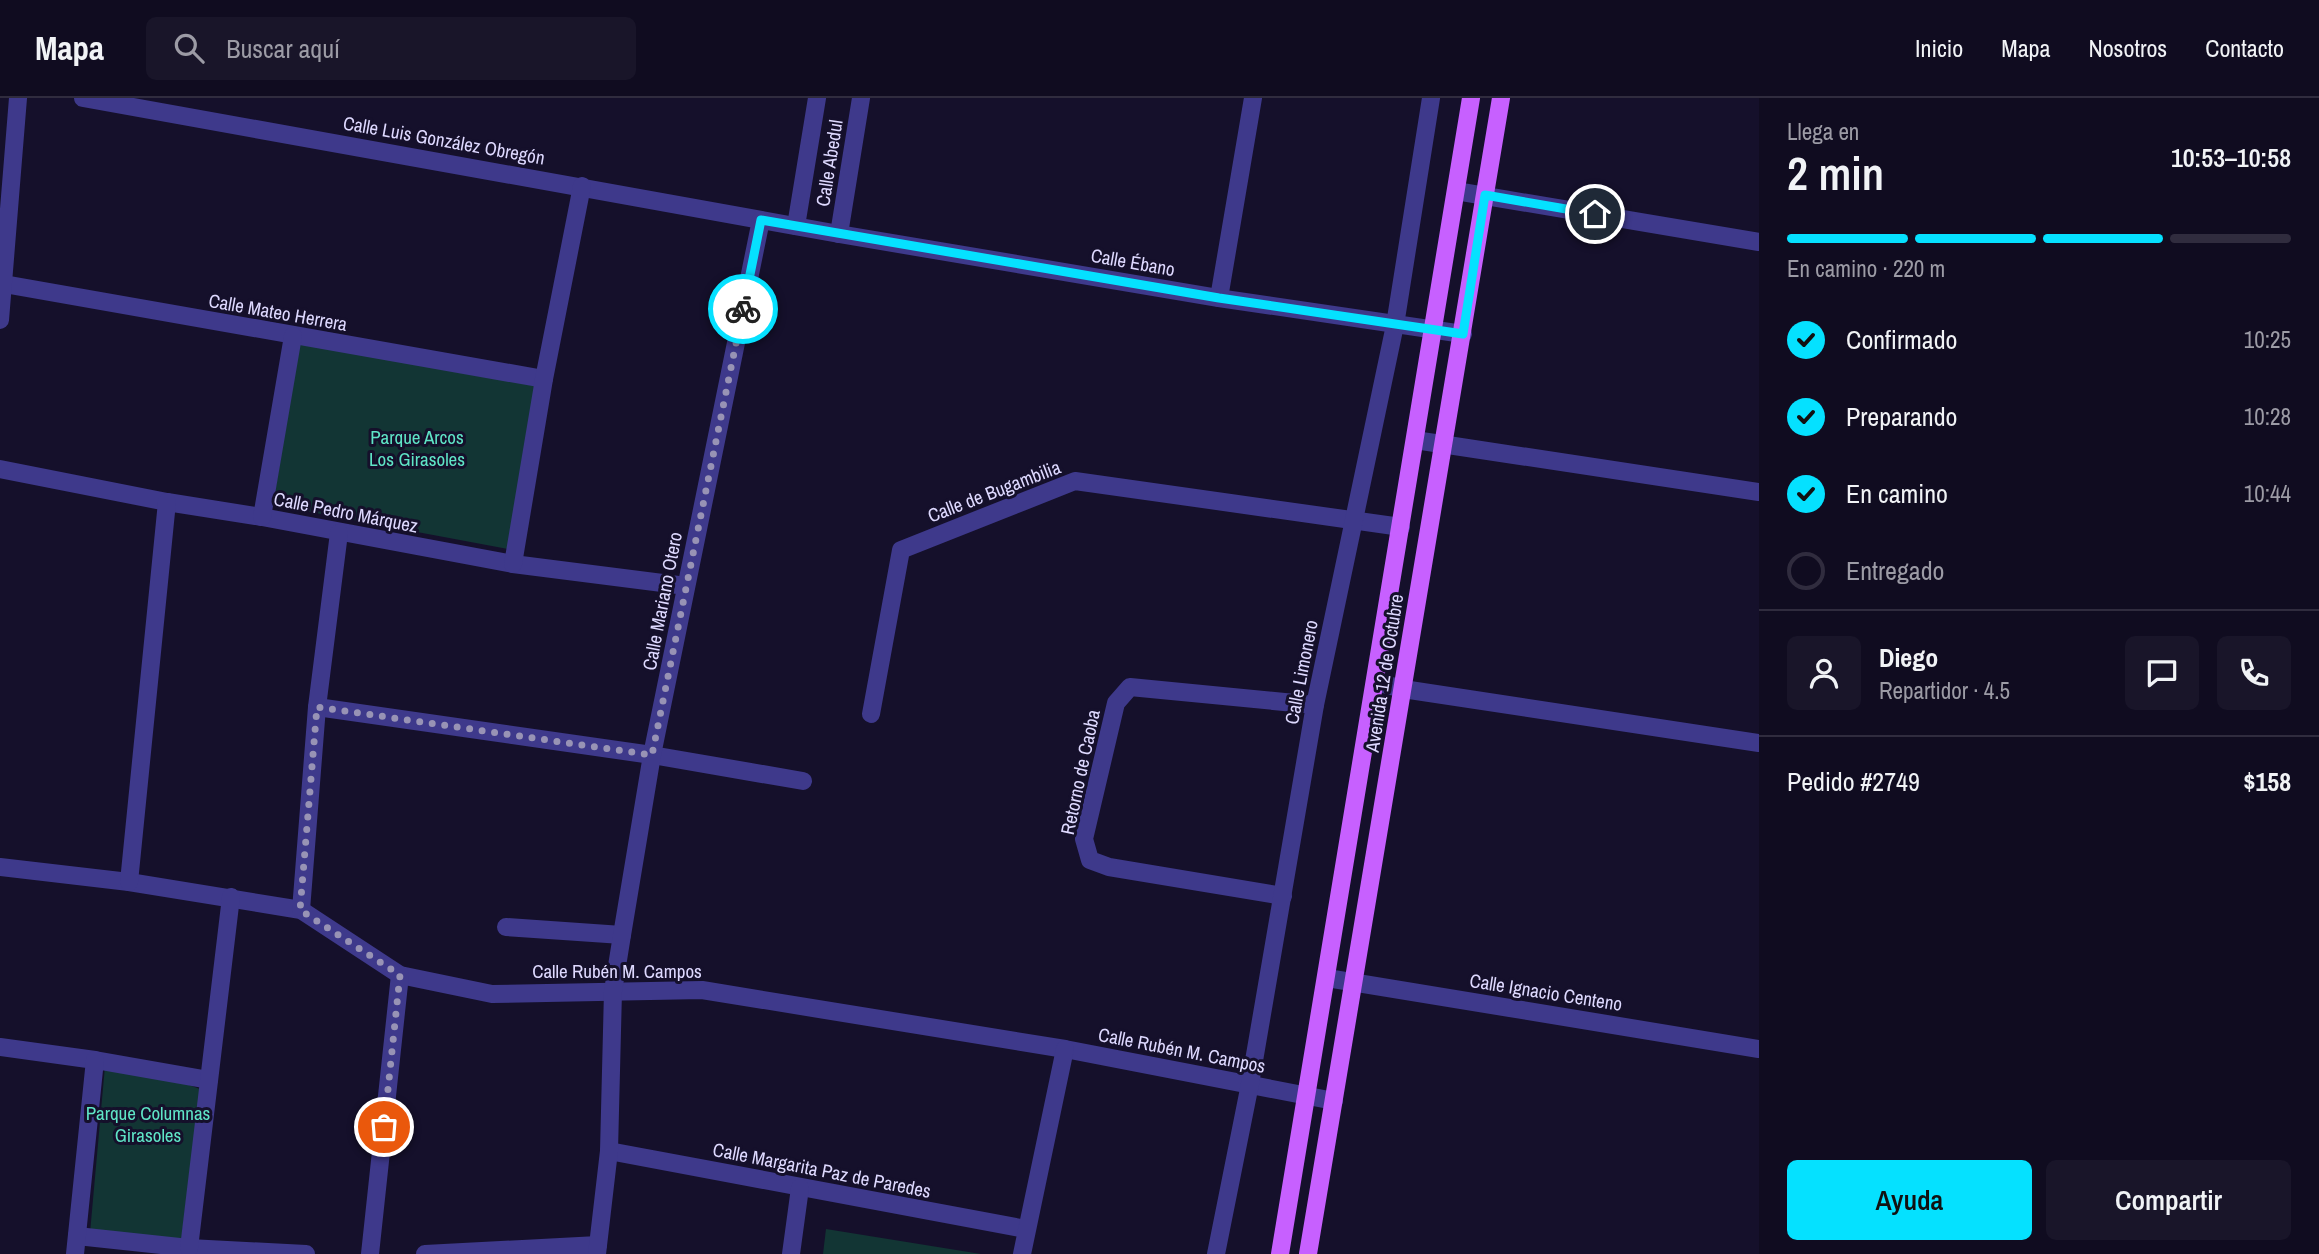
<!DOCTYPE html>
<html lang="es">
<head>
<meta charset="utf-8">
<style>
	body { margin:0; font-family:"Archivo Narrow",sans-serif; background:#191529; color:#f1f3f6; height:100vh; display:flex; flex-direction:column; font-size:26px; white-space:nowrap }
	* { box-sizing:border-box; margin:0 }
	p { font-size:23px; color:#9c9ba5 }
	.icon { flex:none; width:38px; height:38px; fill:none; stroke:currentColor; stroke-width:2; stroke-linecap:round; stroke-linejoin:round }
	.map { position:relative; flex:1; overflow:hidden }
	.panel { display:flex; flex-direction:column; background:#100c20; width:560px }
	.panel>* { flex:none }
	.pin { position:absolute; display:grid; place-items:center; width:60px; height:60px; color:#fff; margin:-30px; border:4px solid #fff; border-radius:50%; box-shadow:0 2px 7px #0007 }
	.courier { position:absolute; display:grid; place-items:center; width:70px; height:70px; margin:-35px; border:5px solid #05e1ff; border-radius:50%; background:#fff; color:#222; box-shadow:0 2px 9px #0007 }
	.overview em { font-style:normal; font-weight:600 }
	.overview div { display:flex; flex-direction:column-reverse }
	.overview { display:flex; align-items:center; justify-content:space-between; height:119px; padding:0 28px }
	h1 { font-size:46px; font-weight:600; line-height:52px }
	.bar { display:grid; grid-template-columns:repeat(4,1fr); gap:10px 7px; align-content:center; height:84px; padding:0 28px }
	.bar i { height:9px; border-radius:5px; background:#302c3e }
	.bar .current { background:#05e1ff }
	.bar p { grid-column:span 4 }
	.line { display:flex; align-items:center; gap:18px; padding:0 28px; border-top:2px solid #302c3e }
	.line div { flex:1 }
	.round { display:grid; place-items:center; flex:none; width:74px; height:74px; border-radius:10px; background:#191529 }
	ol { padding:0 28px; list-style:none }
	li { display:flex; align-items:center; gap:21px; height:77px }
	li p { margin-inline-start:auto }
	li .icon { padding:7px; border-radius:50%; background:#05e1ff; color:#111; stroke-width:4 }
	li:last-child { color:#9c9ba5 }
	li i { width:38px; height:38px; border:4px solid #302c3e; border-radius:50% }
	.primary-button { display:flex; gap:14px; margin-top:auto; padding:14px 28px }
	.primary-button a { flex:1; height:80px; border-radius:10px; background:#05e1ff; color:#111; font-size:28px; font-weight:600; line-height:80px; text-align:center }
	.primary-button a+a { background:#191529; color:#f1f3f6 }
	header { display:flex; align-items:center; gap:42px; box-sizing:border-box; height:98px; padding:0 35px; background:#100c20; border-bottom:2px solid #302c3e }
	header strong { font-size:33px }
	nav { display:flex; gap:38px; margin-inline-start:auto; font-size:24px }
	.search { width:490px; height:63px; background:#191529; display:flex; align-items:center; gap:18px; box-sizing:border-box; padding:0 24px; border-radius:10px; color:#9c9ba5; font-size:26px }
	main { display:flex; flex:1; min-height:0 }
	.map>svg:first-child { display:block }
	.green { fill:#123534 }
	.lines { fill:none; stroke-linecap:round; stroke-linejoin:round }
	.minor { stroke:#3e398b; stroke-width:18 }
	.major { stroke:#c760ff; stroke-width:18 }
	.done { stroke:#9893b5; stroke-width:7; stroke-dasharray:0 12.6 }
	.route { stroke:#05e1ff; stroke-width:9 }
	.labels { text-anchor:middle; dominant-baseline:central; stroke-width:6; stroke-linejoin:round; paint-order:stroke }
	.street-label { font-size:19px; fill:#ded9ff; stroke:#15102b }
	.park-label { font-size:19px; fill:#5fe5c6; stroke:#15102b }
</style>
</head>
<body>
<header>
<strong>Mapa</strong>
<div class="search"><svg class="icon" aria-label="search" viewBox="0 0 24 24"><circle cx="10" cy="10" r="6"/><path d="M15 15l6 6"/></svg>Buscar aquí</div>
<nav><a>Inicio</a><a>Mapa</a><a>Nosotros</a><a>Contacto</a></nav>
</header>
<main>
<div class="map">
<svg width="1759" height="1156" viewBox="0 0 1759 1156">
	<rect width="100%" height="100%" fill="#15102b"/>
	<g class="green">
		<path d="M299,244l241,43 -32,164 -235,-44z"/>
		<path d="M105,968l70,14 25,9 -19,154 -91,-10z"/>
		<path d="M826,1131l155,25h-158z"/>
	</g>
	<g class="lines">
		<g class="minor">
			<path d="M83,0l756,136 380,64 244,36"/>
			<path d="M1456,93l303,51"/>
			<path d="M796,128l21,-128"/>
			<path d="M839,136l22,-136"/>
			<path d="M4,186l540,95"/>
			<path d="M1219,200l34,-200"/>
			<path d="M0,222l18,-222"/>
			<path d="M1415,342l344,52"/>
			<path d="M0,371l167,33 95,15 251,47 173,22"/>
			<path d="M262,419l31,-181"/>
			<path d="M513,466l31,-185 38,-193"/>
			<path d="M1376,584l27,7 356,54"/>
			<path d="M317,609l335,48 151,26"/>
			<path d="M871,616l30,-164 174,-69 326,46"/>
			<path d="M0,769l129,15 172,28 99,65 92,19 210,-4 363,59 269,52"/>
			<path d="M129,784l38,-380"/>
			<path d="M1283,798l-174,-29 -19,-7 -6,-21 32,-136 14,-16 185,18"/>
			<path d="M301,812l16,-203 22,-174"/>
			<path d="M506,829l116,8"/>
			<path d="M1327,880l432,71"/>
			<path d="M0,949l95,13 114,20"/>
			<path d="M609,1053l417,78"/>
			<path d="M77,1138l112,12 117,6"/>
			<path d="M189,1150l42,-351"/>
			<path d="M75,1156l20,-194"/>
			<path d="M370,1156l30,-279"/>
			<path d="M425,1156l173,-9"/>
			<path d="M597,1156l12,-103 4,-160 9,-56 30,-180 109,-535"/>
			<path d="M791,1156l9,-66"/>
			<path d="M1022,1156l43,-205"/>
			<path d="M1216,1156l34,-170 65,-379 80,-380 36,-227"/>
		</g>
		<g class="major">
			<path d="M1280,1156l191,-1156"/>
			<path d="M1308,1156l193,-1156"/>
		</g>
	</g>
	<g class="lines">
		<path class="done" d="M384,1029l16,-152 -100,-65 17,-203 335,48 91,-446"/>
		<path class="route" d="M743,211l18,-89 458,78 244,36 22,-139 110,19"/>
	</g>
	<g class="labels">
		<g class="street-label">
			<text transform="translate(444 42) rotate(10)">Calle Luis González Obregón</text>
			<text transform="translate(829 65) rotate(-81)">Calle Abedul</text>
			<text transform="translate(1133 164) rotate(10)">Calle Ébano</text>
			<text transform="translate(278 214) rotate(10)">Calle Mateo Herrera</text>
			<text transform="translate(994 393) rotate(-21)">Calle de Bugambilia</text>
			<text transform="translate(346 414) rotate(11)">Calle Pedro Márquez</text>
			<text transform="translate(662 503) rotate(-79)">Calle Mariano Otero</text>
			<text transform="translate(1301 574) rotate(-79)">Calle Limonero</text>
			<text transform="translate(1384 575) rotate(-81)">Avenida 12 de Octubre</text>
			<text transform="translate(1080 674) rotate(-78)">Retorno de Caoba</text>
			<text x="617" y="873">Calle Rubén M. Campos</text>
			<text transform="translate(1546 894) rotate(9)">Calle Ignacio Centeno</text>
			<text transform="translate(1182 952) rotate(11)">Calle Rubén M. Campos</text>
			<text transform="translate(822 1072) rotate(11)">Calle Margarita Paz de Paredes</text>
		</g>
		<g class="park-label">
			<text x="417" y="339">Parque Arcos<tspan x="417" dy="22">Los Girasoles</tspan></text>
			<text x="148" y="1015">Parque Columnas<tspan x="148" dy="22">Girasoles</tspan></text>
		</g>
	</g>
</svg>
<div class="pin" style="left:384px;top:1029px;background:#ea580c"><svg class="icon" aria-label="bag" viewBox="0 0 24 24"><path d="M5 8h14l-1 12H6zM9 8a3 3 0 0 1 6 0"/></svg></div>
<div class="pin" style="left:1595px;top:116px;background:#1f2937"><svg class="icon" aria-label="home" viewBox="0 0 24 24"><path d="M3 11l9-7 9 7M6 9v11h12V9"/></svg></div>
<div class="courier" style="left:743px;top:211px"><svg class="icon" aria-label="bike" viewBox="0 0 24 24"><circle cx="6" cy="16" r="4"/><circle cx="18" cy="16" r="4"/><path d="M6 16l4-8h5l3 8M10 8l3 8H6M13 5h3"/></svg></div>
</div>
<section class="panel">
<div class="overview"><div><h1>2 min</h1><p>Llega en</p></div><em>10:53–10:58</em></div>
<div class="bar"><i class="current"></i><i class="current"></i><i class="current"></i><i></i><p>En camino · 220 m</p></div>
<ol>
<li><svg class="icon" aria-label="check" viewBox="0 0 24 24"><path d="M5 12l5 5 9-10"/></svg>Confirmado<p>10:25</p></li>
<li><svg class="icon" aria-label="check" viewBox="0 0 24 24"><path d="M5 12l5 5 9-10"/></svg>Preparando<p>10:28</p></li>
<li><svg class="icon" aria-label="check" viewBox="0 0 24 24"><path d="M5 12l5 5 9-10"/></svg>En camino<p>10:44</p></li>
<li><i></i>Entregado</li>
</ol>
<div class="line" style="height:126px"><a class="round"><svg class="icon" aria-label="person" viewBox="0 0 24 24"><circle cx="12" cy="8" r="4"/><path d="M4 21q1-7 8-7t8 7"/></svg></a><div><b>Diego</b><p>Repartidor · 4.5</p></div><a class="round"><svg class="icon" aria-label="chat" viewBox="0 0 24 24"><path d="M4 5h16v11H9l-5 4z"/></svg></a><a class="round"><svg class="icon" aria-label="phone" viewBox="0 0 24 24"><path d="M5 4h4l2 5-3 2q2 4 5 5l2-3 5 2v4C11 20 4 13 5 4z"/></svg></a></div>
<div class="line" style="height:91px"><div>Pedido #2749</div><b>$158</b></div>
<div class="primary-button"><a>Ayuda</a><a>Compartir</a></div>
</section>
</main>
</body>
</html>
